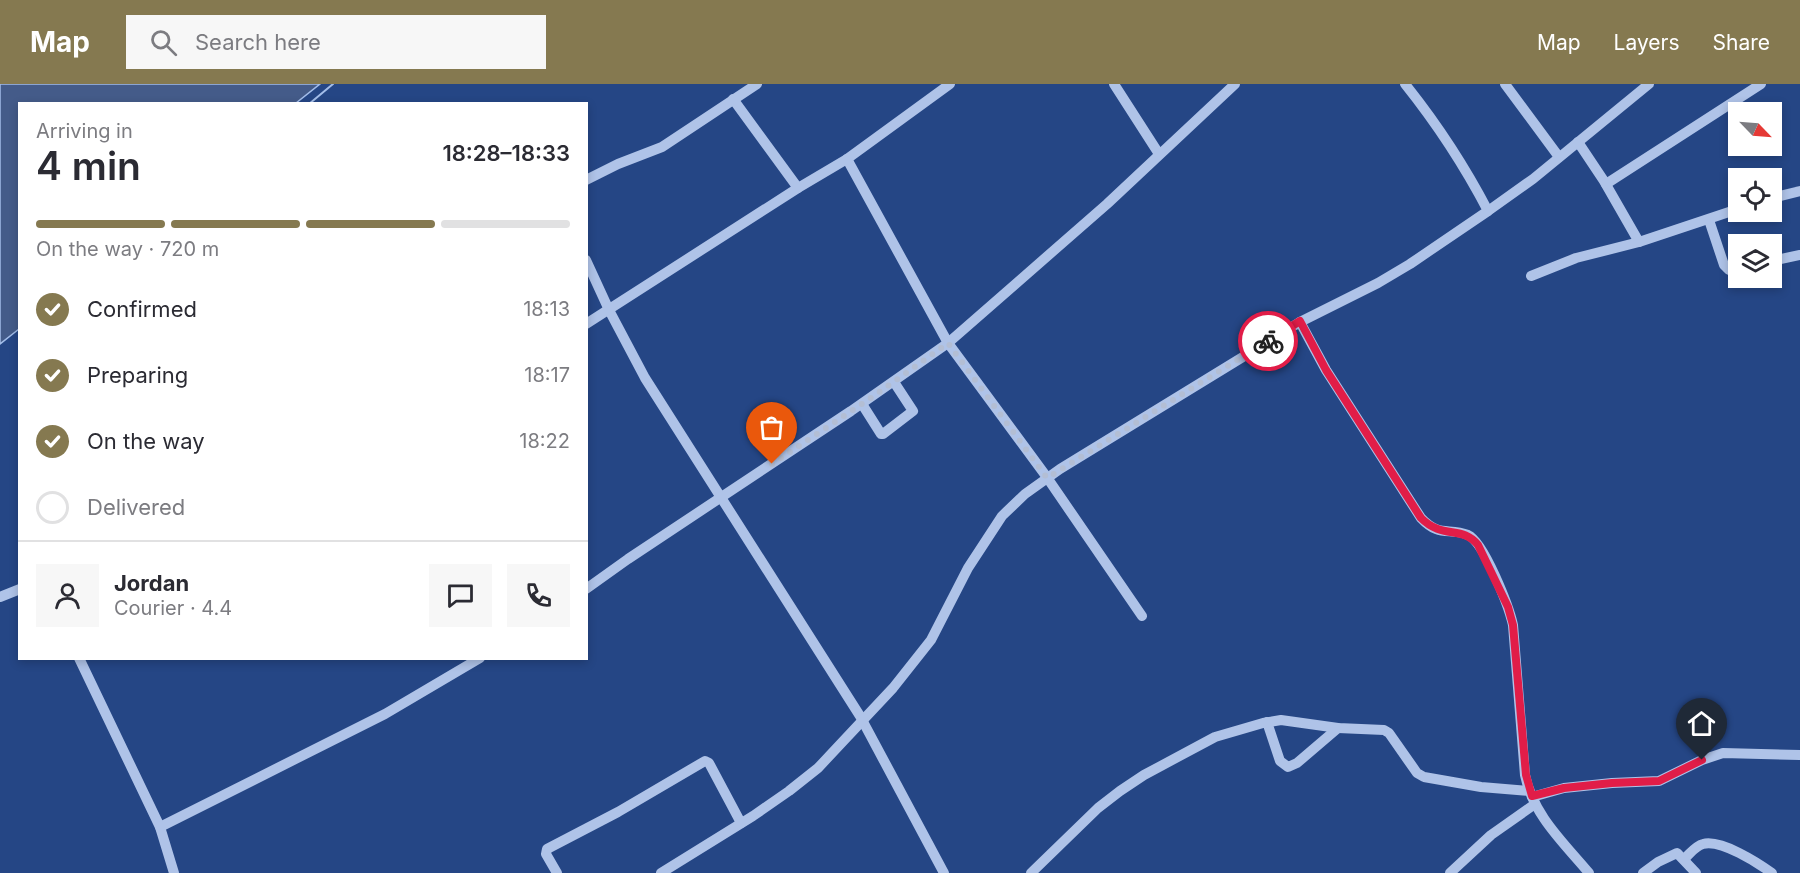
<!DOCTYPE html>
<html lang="en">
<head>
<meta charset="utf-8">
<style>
	body { margin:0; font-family:Inter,sans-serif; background:#f7f7f7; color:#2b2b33; height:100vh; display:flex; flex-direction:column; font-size:22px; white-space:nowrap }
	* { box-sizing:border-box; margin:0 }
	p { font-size:20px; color:#7c7c81 }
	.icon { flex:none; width:33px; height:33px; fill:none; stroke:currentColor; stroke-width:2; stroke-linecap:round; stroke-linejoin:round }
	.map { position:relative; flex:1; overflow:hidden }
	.panel { position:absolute; left:18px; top:18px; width:570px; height:558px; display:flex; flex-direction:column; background:#fff; border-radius:0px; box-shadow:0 3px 9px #0003 }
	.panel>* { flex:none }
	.needle { width:39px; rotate:115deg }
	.tools { position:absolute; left:1728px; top:18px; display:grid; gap:12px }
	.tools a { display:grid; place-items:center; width:54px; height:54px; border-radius:0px; background:#fff; box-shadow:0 3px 9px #0003; font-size:30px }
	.pin { position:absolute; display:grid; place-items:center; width:51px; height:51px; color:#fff; margin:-62px -26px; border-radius:50% 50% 50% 0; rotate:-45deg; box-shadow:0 0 6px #0007 }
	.pin .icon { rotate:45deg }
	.courier { position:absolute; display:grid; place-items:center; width:60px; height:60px; margin:-30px; border:4px solid #e11d48; border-radius:50%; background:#fff; color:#222; box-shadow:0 2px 8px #0007 }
	.summary em { font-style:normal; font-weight:600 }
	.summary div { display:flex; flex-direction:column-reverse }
	.summary { display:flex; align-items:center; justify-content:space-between; height:102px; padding:0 18px }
	h1 { font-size:39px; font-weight:600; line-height:45px }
	.bar { display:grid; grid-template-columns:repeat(4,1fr); gap:9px 6px; align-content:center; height:72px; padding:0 18px }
	.bar i { height:8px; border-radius:4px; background:#e1e1e2 }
	.bar .on { background:#857950 }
	.bar p { grid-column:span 4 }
	.line { display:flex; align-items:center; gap:15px; padding:0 18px; border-top:2px solid #e1e1e2 }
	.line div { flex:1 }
	.round { display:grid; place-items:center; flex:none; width:63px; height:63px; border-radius:0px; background:#f7f7f7 }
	ol { padding:0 18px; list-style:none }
	li { display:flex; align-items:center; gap:18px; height:66px }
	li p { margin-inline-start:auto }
	li .icon { padding:6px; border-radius:50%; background:#857950; color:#fff; stroke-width:4 }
	li:last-child { color:#7c7c81 }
	li i { width:33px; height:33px; border:3px solid #e1e1e2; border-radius:50% }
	header { display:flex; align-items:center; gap:36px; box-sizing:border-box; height:84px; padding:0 30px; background:#857950; color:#fff }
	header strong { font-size:28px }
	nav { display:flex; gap:33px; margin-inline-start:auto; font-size:21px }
	.search { width:420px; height:54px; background:#f7f7f7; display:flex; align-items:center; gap:15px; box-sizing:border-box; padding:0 21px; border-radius:0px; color:#7c7c81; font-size:22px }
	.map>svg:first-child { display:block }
	.water { fill:#445b89; stroke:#a3bde9; stroke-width:1.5 }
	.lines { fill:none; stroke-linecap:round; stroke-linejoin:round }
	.stream { stroke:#a3bde9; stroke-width:2 }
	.minor { stroke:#afc3e8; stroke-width:10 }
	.done { stroke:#b3bed4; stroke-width:6; stroke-dasharray:0 10.8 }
	.route { stroke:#e11d48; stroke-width:8 }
</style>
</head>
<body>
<header>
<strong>Map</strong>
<div class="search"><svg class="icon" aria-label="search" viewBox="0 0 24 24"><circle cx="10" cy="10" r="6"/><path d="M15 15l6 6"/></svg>Search here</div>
<nav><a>Map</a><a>Layers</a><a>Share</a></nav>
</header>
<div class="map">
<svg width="1800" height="789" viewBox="0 0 1800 789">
	<rect width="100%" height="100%" fill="#254685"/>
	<path class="water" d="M0,0h320l-24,19 -276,1 -1,225 -19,15z"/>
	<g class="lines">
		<path class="stream" d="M309,20l24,-20"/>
		<g class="minor">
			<path d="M1114,0l45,70"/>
			<path d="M1405,0c32,40 59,81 83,127l-78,53 -32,19 -78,39 26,48 95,148c19,20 27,9 47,17 16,7 41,72 45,90l12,150c8,40 39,68 64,98"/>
			<path d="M1505,0l54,73"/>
			<path d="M733,15l65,89"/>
			<path d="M1578,58l26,39 35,61"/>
			<path d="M847,75l101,184 98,133 96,140"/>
			<path d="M586,96l32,-16 44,-17 95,-63"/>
			<path d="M1606,100l155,-100"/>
			<path d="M1772,114l28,-7"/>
			<path d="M1488,127l45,-32 116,-95"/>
			<path d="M1709,136l15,45 5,5 9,-2"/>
			<path d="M586,176l23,50 36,68 215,338 84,157"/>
			<path d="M1772,177l28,-6"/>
			<path d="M1531,192l45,-18 63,-16 99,-33"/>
			<path d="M586,240l212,-136 49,-29 103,-75"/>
			<path d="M862,320l19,30h2l30,-23 -19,-29"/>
			<path d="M586,505l42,-30 223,-148 97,-68 159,-139 128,-120"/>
			<path d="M0,513l20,-8"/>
			<path d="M79,574l81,169 14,46"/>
			<path d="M1267,638l13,39 8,6 9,-4 41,-35"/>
			<path d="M1532,713l32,-9 48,-5 47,-2 43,-21 21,-7 77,2"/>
			<path d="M160,743l225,-113 95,-56"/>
			<path d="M1684,775c6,-5 11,-13 19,-15 18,-5 55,19 69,29"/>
			<path d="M557,789l-11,-19 1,-5 71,-37 87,-51 4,2 32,60"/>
			<path d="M661,789l92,-57 36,-25 29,-23 75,-80 38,-48 37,-72 34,-52 23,-22 35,-25 240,-147"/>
			<path d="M1031,789l67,-65 22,-17 24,-16 71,-38 48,-14 18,-3 57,8 46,2 5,3 28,40 7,4 57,10 48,4"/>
			<path d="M1450,789l41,-38 44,-31"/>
			<path d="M1643,789l15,-11 19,-9 19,20"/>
		</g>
	</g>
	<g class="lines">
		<path class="done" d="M772,380l106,-71 70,-50 99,135 221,-137"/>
		<path class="route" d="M1268,257l32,-20 26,49 95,148c22,22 41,7 57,27l30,62 5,18 13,150 6,21 32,-8 48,-5 47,-2 43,-21"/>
	</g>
</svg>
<div class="tools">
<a><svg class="needle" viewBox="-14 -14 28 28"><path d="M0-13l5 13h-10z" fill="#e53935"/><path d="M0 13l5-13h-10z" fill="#7c7c81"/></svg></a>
<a><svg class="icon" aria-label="locate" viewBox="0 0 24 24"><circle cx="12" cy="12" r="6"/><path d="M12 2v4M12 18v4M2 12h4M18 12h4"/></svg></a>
<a><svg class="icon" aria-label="layers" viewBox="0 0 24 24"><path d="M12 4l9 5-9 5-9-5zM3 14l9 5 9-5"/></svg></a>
</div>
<div class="pin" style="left:772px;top:380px;background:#ea580c"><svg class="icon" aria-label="bag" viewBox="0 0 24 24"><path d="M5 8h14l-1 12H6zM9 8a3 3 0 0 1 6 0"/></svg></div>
<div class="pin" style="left:1702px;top:676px;background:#1f2937"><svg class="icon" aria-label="home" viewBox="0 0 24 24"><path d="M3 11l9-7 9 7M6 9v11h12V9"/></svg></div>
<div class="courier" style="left:1268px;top:257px"><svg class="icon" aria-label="bike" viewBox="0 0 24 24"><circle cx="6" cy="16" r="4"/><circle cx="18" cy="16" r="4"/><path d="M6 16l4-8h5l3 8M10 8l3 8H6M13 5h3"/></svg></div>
<section class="panel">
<div class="summary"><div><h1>4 min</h1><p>Arriving in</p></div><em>18:28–18:33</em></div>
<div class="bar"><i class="on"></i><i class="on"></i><i class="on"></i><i></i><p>On the way · 720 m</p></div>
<ol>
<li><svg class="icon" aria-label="check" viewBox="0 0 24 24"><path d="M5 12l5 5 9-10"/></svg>Confirmed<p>18:13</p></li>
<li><svg class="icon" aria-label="check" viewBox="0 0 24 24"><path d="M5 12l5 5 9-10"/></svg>Preparing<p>18:17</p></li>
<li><svg class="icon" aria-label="check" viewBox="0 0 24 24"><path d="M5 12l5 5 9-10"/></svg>On the way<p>18:22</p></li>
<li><i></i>Delivered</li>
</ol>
<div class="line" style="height:108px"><a class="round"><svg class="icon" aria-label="person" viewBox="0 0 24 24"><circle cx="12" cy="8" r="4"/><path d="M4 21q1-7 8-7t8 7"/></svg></a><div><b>Jordan</b><p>Courier · 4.4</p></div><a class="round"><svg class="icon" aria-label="chat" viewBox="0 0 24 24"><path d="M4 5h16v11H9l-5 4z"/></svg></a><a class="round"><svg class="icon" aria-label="phone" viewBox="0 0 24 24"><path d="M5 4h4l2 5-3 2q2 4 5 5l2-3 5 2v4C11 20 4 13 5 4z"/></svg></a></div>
</section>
</div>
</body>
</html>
